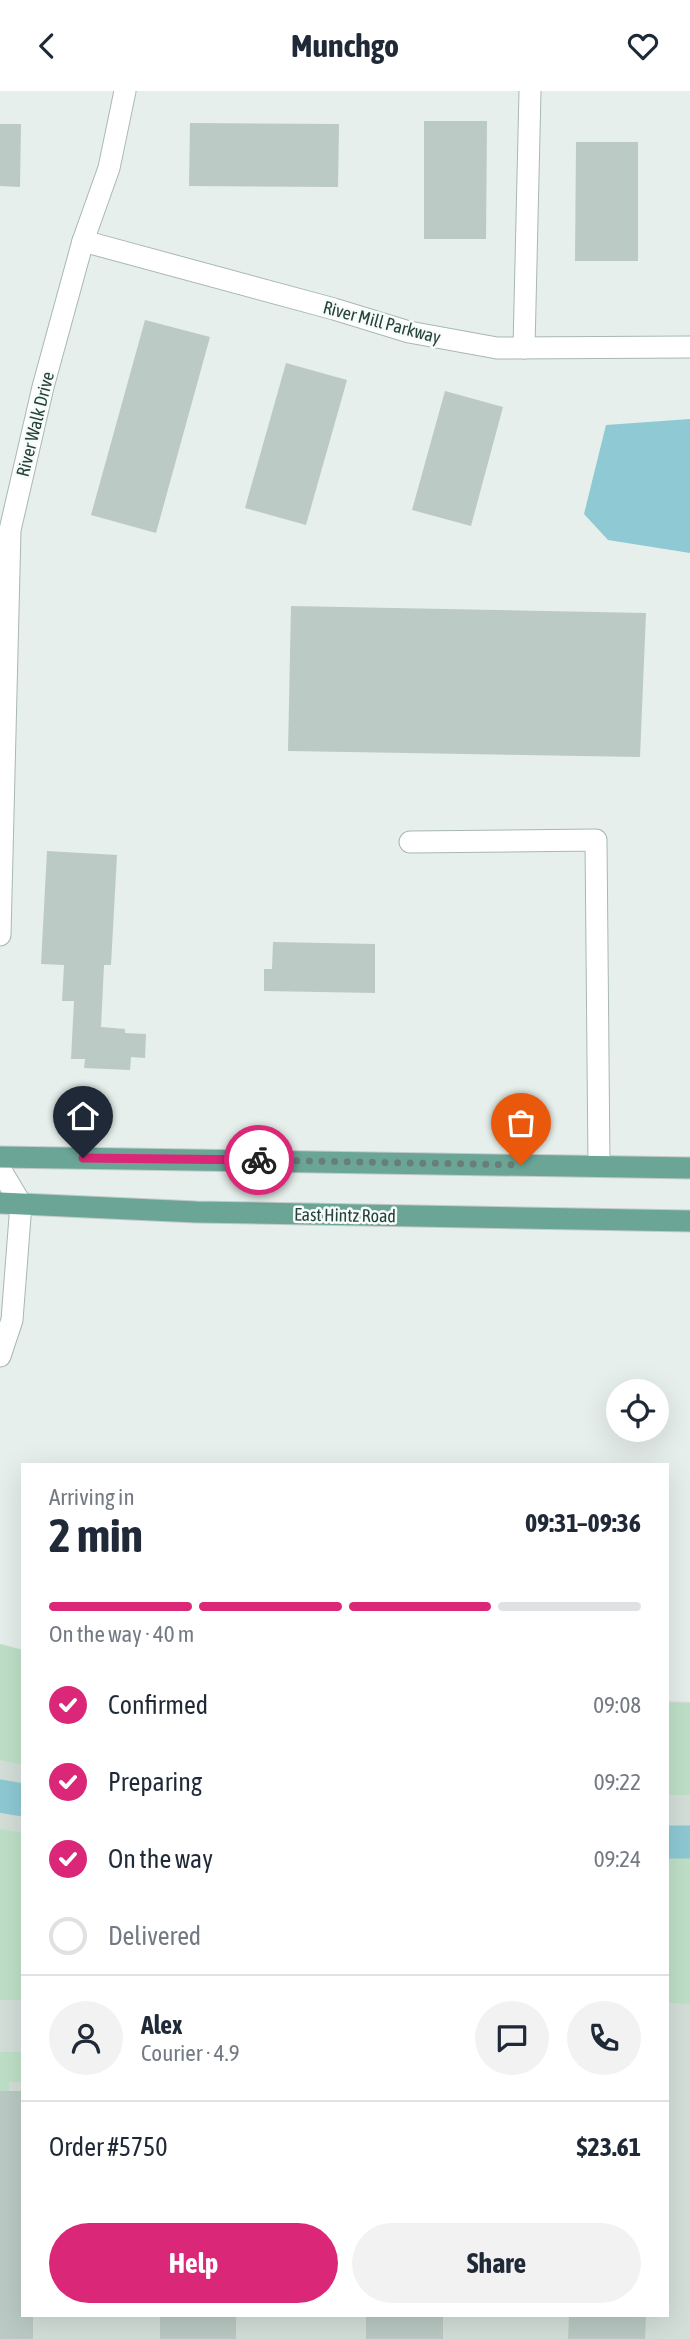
<!DOCTYPE html>
<html lang="en">
<head>
<meta charset="utf-8">
<style>
	body { margin:0; font-family:"Asap Condensed",sans-serif; background:#f2f2f3; color:#1f2937; height:100vh; display:flex; flex-direction:column; font-size:26px; white-space:nowrap }
	* { box-sizing:border-box; margin:0 }
	p { font-size:23px; color:#747a83 }
	.icon { flex:none; width:38px; height:38px; fill:none; stroke:currentColor; stroke-width:2; stroke-linecap:round; stroke-linejoin:round }
	.map { position:relative; flex:1; overflow:hidden }
	.panel { position:absolute; left:21px; top:1372px; width:648px; height:854px; display:flex; flex-direction:column; background:#fff; border-radius:0px; box-shadow:0 7px 28px #0002 }
	.panel>* { flex:none }
	.tools { position:absolute; left:606px; top:1288px; display:grid; gap:14px }
	.tools a { display:grid; place-items:center; width:63px; height:63px; border-radius:50%; background:#fff; box-shadow:0 7px 28px #0002; font-size:35px }
	.pin { position:absolute; display:grid; place-items:center; width:60px; height:60px; color:#fff; margin:-72px -30px; border-radius:50% 50% 50% 0; rotate:-45deg; box-shadow:0 0 7px #0007 }
	.pin .icon { rotate:45deg }
	.courier { position:absolute; display:grid; place-items:center; width:70px; height:70px; margin:-35px; border:5px solid #db2777; border-radius:50%; background:#fff; color:#222; box-shadow:0 2px 9px #0007 }
	.overview em { font-style:normal; font-weight:700 }
	.overview div { display:flex; flex-direction:column-reverse }
	.overview { display:flex; align-items:center; justify-content:space-between; height:119px; padding:0 28px }
	h1 { font-size:46px; font-weight:700; line-height:52px }
	.bar { display:grid; grid-template-columns:repeat(4,1fr); gap:10px 7px; align-content:center; height:84px; padding:0 28px }
	.bar i { height:9px; border-radius:5px; background:#e0e1e3 }
	.bar .current { background:#db2777 }
	.bar p { grid-column:span 4 }
	.line { display:flex; align-items:center; gap:18px; padding:0 28px; border-top:2px solid #e0e1e3 }
	.line div { flex:1 }
	.round { display:grid; place-items:center; flex:none; width:74px; height:74px; border-radius:37px; background:#f2f2f3 }
	ol { padding:0 28px; list-style:none }
	li { display:flex; align-items:center; gap:21px; height:77px }
	li p { margin-inline-start:auto }
	li .icon { padding:7px; border-radius:50%; background:#db2777; color:#fff; stroke-width:4 }
	li:last-child { color:#747a83 }
	li i { width:38px; height:38px; border:4px solid #e0e1e3; border-radius:50% }
	.action { display:flex; gap:14px; margin-top:auto; padding:14px 28px }
	.action a { flex:1; height:80px; border-radius:42px; background:#db2777; color:#fff; font-size:28px; font-weight:700; line-height:80px; text-align:center }
	.action a+a { background:#f2f2f3; color:#1f2937 }
	header { display:flex; justify-content:space-between; align-items:center; height:91px; padding:0 28px; background:#fff; font-size:32px; font-weight:700 }
	.map>svg:first-child { display:block }
	.built { fill:#d4dfda }
	.green { fill:#bfe0c8 }
	.water { fill:#8ec9d4 }
	.lines { fill:none; stroke-linecap:round; stroke-linejoin:round }
	.canal { stroke:#8ec9d4; stroke-width:33 }
	.building { fill:#bbcac4 }
	.minor-casing { stroke:#a8b8b2; stroke-width:23 }
	.major-casing { stroke:#c2cac8; stroke-width:23 }
	.minor { stroke:#fff; stroke-width:21 }
	.major { stroke:#6aa596; stroke-width:21 }
	.done { stroke:#687f78; stroke-width:7; stroke-dasharray:0 12.6 }
	.route { stroke:#db2777; stroke-width:9 }
	.labels { text-anchor:middle; dominant-baseline:central; stroke-width:5; stroke-linejoin:round; paint-order:stroke }
	.street-label { font-size:18px; fill:#24423a; stroke:#f7fbf9 }
</style>
</head>
<body>
<header><svg class="icon" aria-label="back" viewBox="0 0 24 24"><path d="M15 5l-7 7 7 7"/></svg>Munchgo<svg class="icon" aria-label="heart" viewBox="0 0 24 24"><path d="M12 20l-8-8c-3-5 5-10 8-4 3-6 11-1 8 4z"/></svg></header>
<div class="map">
<svg width="690" height="2248" viewBox="0 0 690 2248">
	<rect width="100%" height="100%" fill="#e6efeb"/>
	<path class="built" d="M0,1553l23,6v665h644v-614l23,1v637h-690z"/>
	<g class="green">
		<path d="M0,1553l23,6v115l-23,-5z"/>
		<rect x="667" y="1612" width="23" height="92"/>
		<path d="M0,1738l23,4v167h-23z"/>
		<path d="M690,1766v147l-23,-1v-145z"/>
		<path d="M0,1961h23v30h-14v9h-9z"/>
	</g>
	<path class="water" d="M690,328v134l-82,-13 -24,-26 22,-89z"/>
	<g class="lines">
		<g class="canal">
			<path d="M0,1705l23,4"/>
			<path d="M667,1751h23"/>
		</g>
	</g>
	<g class="building">
		<path d="M424,30h63l-1,118h-62z"/>
		<path d="M190,32l149,1 -1,63 -149,-1z"/>
		<path d="M0,33h21l-1,63 -20,-1z"/>
		<path d="M576,51h62v119h-63z"/>
		<path d="M145,229l65,17 -54,196 -65,-18z"/>
		<path d="M286,272l61,17 -41,145 -61,-17z"/>
		<path d="M445,300l58,16 -32,119 -59,-16z"/>
		<path d="M291,515l355,7 -6,144 -352,-6z"/>
		<path d="M47,760l70,4 -6,110h-7l-3,62 24,2v4l21,1 -1,24 -14,-1 -1,13 -46,-2 1,-9h-14l3,-58h-12l2,-36 -23,-1z"/>
		<path d="M273,851l102,2v49l-111,-2v-22h8z"/>
		<path d="M0,2000h23v224h10v24h-33z"/>
		<rect x="160" y="2224" width="76" height="24"/>
		<rect x="366" y="2224" width="77" height="24"/>
		<path d="M569,2224h77l-1,24h-77z"/>
	</g>
	<g class="lines">
		<defs>
			<g id="minor">
				<path d="M83,150l251,68 75,23 88,16 193,-1"/>
				<path d="M524,257l6,-257"/>
				<path d="M410,751l186,-2 3,326"/>
				<path d="M0,844l10,-405 33,-143 40,-146 26,-73 16,-77"/>
				<path d="M0,1078l21,35 -9,116 -12,36"/>
			</g>
			<g id="major">
				<path d="M0,1066l690,11"/>
				<path d="M0,1112l196,9 494,9"/>
			</g>
		</defs>
		<use href="#minor" class="minor-casing"/>
		<use href="#major" class="major-casing"/>
		<use href="#minor" class="minor"/>
		<use href="#major" class="major"/>
	</g>
	<g class="lines">
		<path class="done" d="M259,1069l262,5"/>
		<path class="route" d="M83,1067l176,2"/>
	</g>
	<g class="labels">
		<g class="street-label">
			<text transform="translate(382 231) rotate(15)">River Mill Parkway</text>
			<text transform="translate(35 333) rotate(-76)">River Walk Drive</text>
			<text transform="translate(345 1124) rotate(1)">East Hintz Road</text>
		</g>
	</g>
</svg>
<div class="tools">
<a><svg class="icon" aria-label="locate" viewBox="0 0 24 24"><circle cx="12" cy="12" r="6"/><path d="M12 2v4M12 18v4M2 12h4M18 12h4"/></svg></a>
</div>
<div class="pin" style="left:521px;top:1074px;background:#ea580c"><svg class="icon" aria-label="bag" viewBox="0 0 24 24"><path d="M5 8h14l-1 12H6zM9 8a3 3 0 0 1 6 0"/></svg></div>
<div class="pin" style="left:83px;top:1067px;background:#1f2937"><svg class="icon" aria-label="home" viewBox="0 0 24 24"><path d="M3 11l9-7 9 7M6 9v11h12V9"/></svg></div>
<div class="courier" style="left:259px;top:1069px"><svg class="icon" aria-label="bike" viewBox="0 0 24 24"><circle cx="6" cy="16" r="4"/><circle cx="18" cy="16" r="4"/><path d="M6 16l4-8h5l3 8M10 8l3 8H6M13 5h3"/></svg></div>
<section class="panel">
<div class="overview"><div><h1>2 min</h1><p>Arriving in</p></div><em>09:31–09:36</em></div>
<div class="bar"><i class="current"></i><i class="current"></i><i class="current"></i><i></i><p>On the way · 40 m</p></div>
<ol>
<li><svg class="icon" aria-label="check" viewBox="0 0 24 24"><path d="M5 12l5 5 9-10"/></svg>Confirmed<p>09:08</p></li>
<li><svg class="icon" aria-label="check" viewBox="0 0 24 24"><path d="M5 12l5 5 9-10"/></svg>Preparing<p>09:22</p></li>
<li><svg class="icon" aria-label="check" viewBox="0 0 24 24"><path d="M5 12l5 5 9-10"/></svg>On the way<p>09:24</p></li>
<li><i></i>Delivered</li>
</ol>
<div class="line" style="height:126px"><a class="round"><svg class="icon" aria-label="person" viewBox="0 0 24 24"><circle cx="12" cy="8" r="4"/><path d="M4 21q1-7 8-7t8 7"/></svg></a><div><b>Alex</b><p>Courier · 4.9</p></div><a class="round"><svg class="icon" aria-label="chat" viewBox="0 0 24 24"><path d="M4 5h16v11H9l-5 4z"/></svg></a><a class="round"><svg class="icon" aria-label="phone" viewBox="0 0 24 24"><path d="M5 4h4l2 5-3 2q2 4 5 5l2-3 5 2v4C11 20 4 13 5 4z"/></svg></a></div>
<div class="line" style="height:91px"><div>Order #5750</div><b>$23.61</b></div>
<div class="action"><a>Help</a><a>Share</a></div>
</section>
</div>
</body>
</html>
